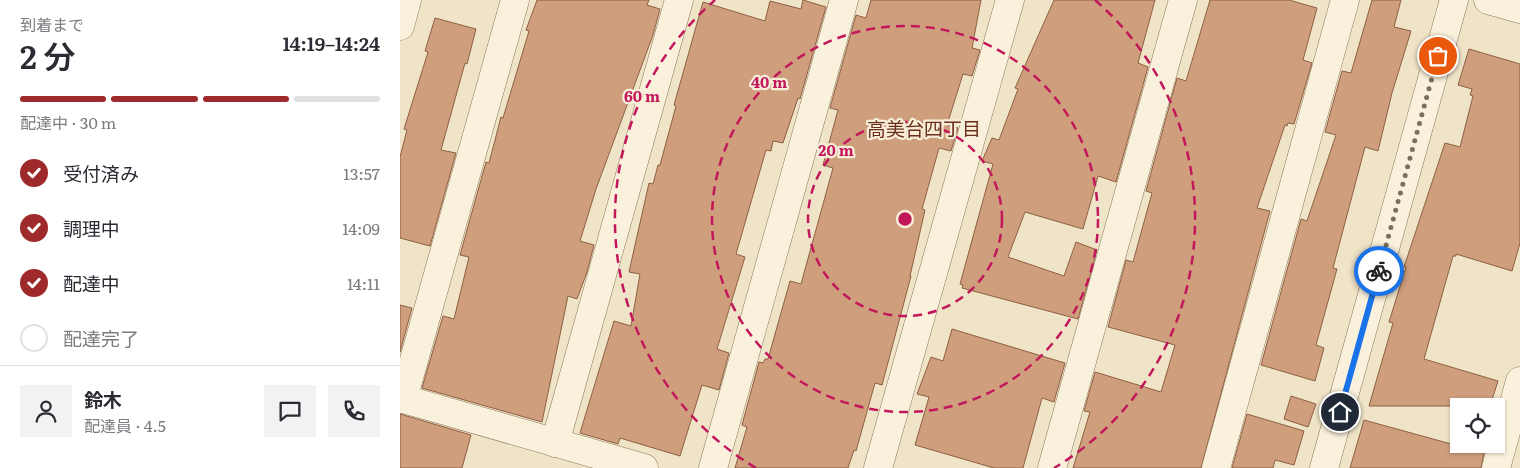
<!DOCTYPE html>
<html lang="ja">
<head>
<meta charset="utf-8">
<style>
	body { margin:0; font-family:Literata,"Noto Sans JP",serif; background:#f2f2f3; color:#2b2b33; height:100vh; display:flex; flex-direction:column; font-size:19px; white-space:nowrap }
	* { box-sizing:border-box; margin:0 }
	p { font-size:16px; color:#7c7c81 }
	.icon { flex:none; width:28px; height:28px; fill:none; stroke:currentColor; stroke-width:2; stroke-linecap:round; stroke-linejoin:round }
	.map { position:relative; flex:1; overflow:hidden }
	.details { display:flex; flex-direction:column; background:#fff; width:400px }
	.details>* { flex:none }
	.fabs { position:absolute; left:1050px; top:398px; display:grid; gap:10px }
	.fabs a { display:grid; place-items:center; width:55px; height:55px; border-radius:0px; background:#fff; box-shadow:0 1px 4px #0004; font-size:25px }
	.pin { position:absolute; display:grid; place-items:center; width:42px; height:42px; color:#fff; margin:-21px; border:2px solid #fff; border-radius:50%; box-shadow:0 1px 5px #0007 }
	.courier { position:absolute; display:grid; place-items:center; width:50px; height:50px; margin:-25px; border:4px solid #1a73e8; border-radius:50%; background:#fff; color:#222; box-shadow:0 1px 6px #0007 }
	.summary em { font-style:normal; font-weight:600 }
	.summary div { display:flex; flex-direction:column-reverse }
	.summary { display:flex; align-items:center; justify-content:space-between; height:85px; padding:0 20px }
	h1 { font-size:32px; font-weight:600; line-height:38px }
	.bar { display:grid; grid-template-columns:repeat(4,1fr); gap:8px 5px; align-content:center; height:60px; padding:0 20px }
	.bar i { height:6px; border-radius:4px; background:#e1e1e2 }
	.bar .current { background:#9e2a2b }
	.bar p { grid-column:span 4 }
	.line { display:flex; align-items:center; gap:12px; padding:0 20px; border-top:1px solid #e1e1e2 }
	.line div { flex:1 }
	.round { display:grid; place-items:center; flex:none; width:52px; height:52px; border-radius:0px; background:#f2f2f3 }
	ol { padding:0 20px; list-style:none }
	li { display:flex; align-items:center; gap:15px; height:55px }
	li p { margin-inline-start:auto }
	li .icon { padding:5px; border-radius:50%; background:#9e2a2b; color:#fff; stroke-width:4 }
	li:last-child { color:#7c7c81 }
	li i { width:28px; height:28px; border:2px solid #e1e1e2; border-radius:50% }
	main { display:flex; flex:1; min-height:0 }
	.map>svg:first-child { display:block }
	.building { fill:#cf9f7d; stroke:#8d5f41 }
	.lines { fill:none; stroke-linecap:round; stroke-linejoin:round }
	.street-casing { stroke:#8d765c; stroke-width:29 }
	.street { stroke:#faf1dc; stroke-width:28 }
	.done { stroke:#7c6e5b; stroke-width:5; stroke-dasharray:0 9 }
	.route { stroke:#1a73e8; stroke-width:6 }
	.ring { fill:none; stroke:#c2185b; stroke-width:2.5; stroke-dasharray:9 6 }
	.labels { text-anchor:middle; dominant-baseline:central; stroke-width:4.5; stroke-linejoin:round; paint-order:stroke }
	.neighbourhood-label { font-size:19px; fill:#6b2e1e; stroke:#f7eed8 }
	.centre { fill:#c2185b; stroke:#f7eed8; stroke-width:2.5 }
	.ring-label { font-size:15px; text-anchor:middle; font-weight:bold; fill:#c2185b; stroke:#f7eed8; stroke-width:4.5; stroke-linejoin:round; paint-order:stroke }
</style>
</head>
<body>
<main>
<section class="details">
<div class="summary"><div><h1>2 分</h1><p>到着まで</p></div><em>14:19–14:24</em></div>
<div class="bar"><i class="current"></i><i class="current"></i><i class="current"></i><i></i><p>配達中 · 30 m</p></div>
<ol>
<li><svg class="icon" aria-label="check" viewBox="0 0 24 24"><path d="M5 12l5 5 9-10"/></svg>受付済み<p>13:57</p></li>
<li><svg class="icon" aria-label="check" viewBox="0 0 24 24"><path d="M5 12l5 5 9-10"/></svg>調理中<p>14:09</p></li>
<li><svg class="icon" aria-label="check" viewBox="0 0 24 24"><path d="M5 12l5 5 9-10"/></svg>配達中<p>14:11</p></li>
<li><i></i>配達完了</li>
</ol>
<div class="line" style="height:90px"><a class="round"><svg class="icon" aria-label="person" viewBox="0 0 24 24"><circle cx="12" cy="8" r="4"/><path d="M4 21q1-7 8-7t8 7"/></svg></a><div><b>鈴木</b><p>配達員 · 4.5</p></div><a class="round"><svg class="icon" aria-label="chat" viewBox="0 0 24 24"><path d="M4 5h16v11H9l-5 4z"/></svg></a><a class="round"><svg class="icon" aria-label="phone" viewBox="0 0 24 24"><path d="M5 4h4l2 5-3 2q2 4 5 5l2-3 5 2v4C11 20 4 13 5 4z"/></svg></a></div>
</section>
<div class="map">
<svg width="1120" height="468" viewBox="0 0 1120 468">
	<rect width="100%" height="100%" fill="#f0e4c8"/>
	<g class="building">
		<path d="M137,0h112l-2,5 13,4 -7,26 -57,154 -16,52 14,4 -7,27 -10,27 -9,-3 -26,126 -120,-34 21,-72 11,3 15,-62 -9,-2 26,-93 3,1 12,-46 2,1 26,-87 -3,-1z"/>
		<path d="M403,0l23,7 -26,92 -2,-1 -15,45 -10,-2 -2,10 -5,-1 -30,104 9,3 -28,92 12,4 -10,37 -17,-5 -22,71 -60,-18 -2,6 -38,-11 34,-112 17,5 9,-52 -11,-2 20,-89 4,1 5,-19h2l16,-59 -2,-1 29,-103 62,19 5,-20 31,8z"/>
		<path d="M471,0h110l-9,48 8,2 -8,26 -9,-2 -16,51 11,3 -7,23 -12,-3 -17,61 3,1 -15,66h1l-29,109 -7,-2 -19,68 -2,-1 -6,18h-113l12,-41 -5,-2 17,-63 4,1 2,-4h3l22,-78 11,3 32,-116 -10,-3 15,-55 -8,-2 26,-93 10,3z"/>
		<path d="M654,0h101l-17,63 10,4 -32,115 -18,-6 -15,53 -58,-17 -17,45 56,19 12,-34 21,8 -19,69 -116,-31 1,-3 -3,-1 33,-120 -11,-3 10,-23 7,2 19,-51 -3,-1z"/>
		<path d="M810,0h79l28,8 -14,52 9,3 -18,61 -6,-1 -1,3 -2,-1 -28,83 13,3 -69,257h-128l17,-56 -6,-1 11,-39 66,20 14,-47 -67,-18 18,-67 7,2 19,-69 -6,-2 31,-113 9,3z"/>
		<path d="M972,0h29l-7,27 17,4 -19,62 -14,58 -13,-4 -32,121 4,1 -21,76 8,3 -9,33 -54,-16 40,-146 6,2 29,-86 -11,-3 17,-61 9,2z"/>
		<path d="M35,18l41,11 -9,35 -2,-1 -24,87 15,3 -26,93 -30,-8v-81l7,-27 -3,-1 24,-77 -3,-1z"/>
		<path d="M1069,49l51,15v179l-8,28 -56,-17v2h-3l-29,103 74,22 -8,25h-121l24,-83 -4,-1 17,-55h-2l41,-124 15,4 13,-51 -3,-1 2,-6 -14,-4z"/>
		<path d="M0,305l12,3 -12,44z"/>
		<path d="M552,329l113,34 -11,39 -12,-4 -19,70h-29l-79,-23 14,-48 -12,-3 14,-37 12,4z"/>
		<path d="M891,396l25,8 -8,23 -24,-8z"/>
		<path d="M0,414l71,21 -9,33h-62z"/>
		<path d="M847,414l57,17 -10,34 -19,-5 -2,8h-41z"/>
		<path d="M964,420l120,33 -3,15h-131z"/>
	</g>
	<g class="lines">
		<defs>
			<g id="street">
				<path d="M1088,0l32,9"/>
				<path d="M0,26l7,-26"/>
				<path d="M0,398l244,70"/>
				<path d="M3,399l112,-399"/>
				<path d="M155,443l124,-443"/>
				<path d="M313,468l131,-468"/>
				<path d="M478,468l132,-468"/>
				<path d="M652,468l131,-468"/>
				<path d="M816,468l129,-468"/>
				<path d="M924,468l130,-468"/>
				<path d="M1096,468l24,-87"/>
			</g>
		</defs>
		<use href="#street" class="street-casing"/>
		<use href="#street" class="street"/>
	</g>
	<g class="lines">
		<path class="done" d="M979,271l59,-215"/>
		<path class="route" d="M940,412l39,-141"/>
	</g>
	<g class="ring">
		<circle cx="505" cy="219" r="97"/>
		<circle cx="505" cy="219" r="193"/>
		<path d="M356 468A290 290 0 0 1 315 0M695 0A290 290 0 0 1 654 468"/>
	</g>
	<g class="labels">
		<g class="neighbourhood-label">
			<text x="524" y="128">高美台四丁目</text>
		</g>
	</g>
	<circle cx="505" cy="219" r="8" class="centre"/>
	<g class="ring-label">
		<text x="369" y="88">40 m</text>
		<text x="242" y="102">60 m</text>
		<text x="436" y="156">20 m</text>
	</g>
</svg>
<div class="fabs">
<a><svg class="icon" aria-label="locate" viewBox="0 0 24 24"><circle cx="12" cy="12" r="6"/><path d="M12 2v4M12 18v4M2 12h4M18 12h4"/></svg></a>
</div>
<div class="pin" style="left:1038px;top:56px;background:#ea580c"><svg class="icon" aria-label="bag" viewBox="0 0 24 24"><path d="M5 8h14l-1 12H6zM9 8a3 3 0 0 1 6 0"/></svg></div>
<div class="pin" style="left:940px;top:412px;background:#1f2937"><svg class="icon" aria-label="home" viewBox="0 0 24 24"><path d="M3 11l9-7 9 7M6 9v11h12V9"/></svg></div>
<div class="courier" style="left:979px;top:271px"><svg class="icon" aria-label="bike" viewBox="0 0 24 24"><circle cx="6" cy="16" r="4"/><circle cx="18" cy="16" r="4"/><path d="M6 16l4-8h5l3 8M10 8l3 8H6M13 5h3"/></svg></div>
</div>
</main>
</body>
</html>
